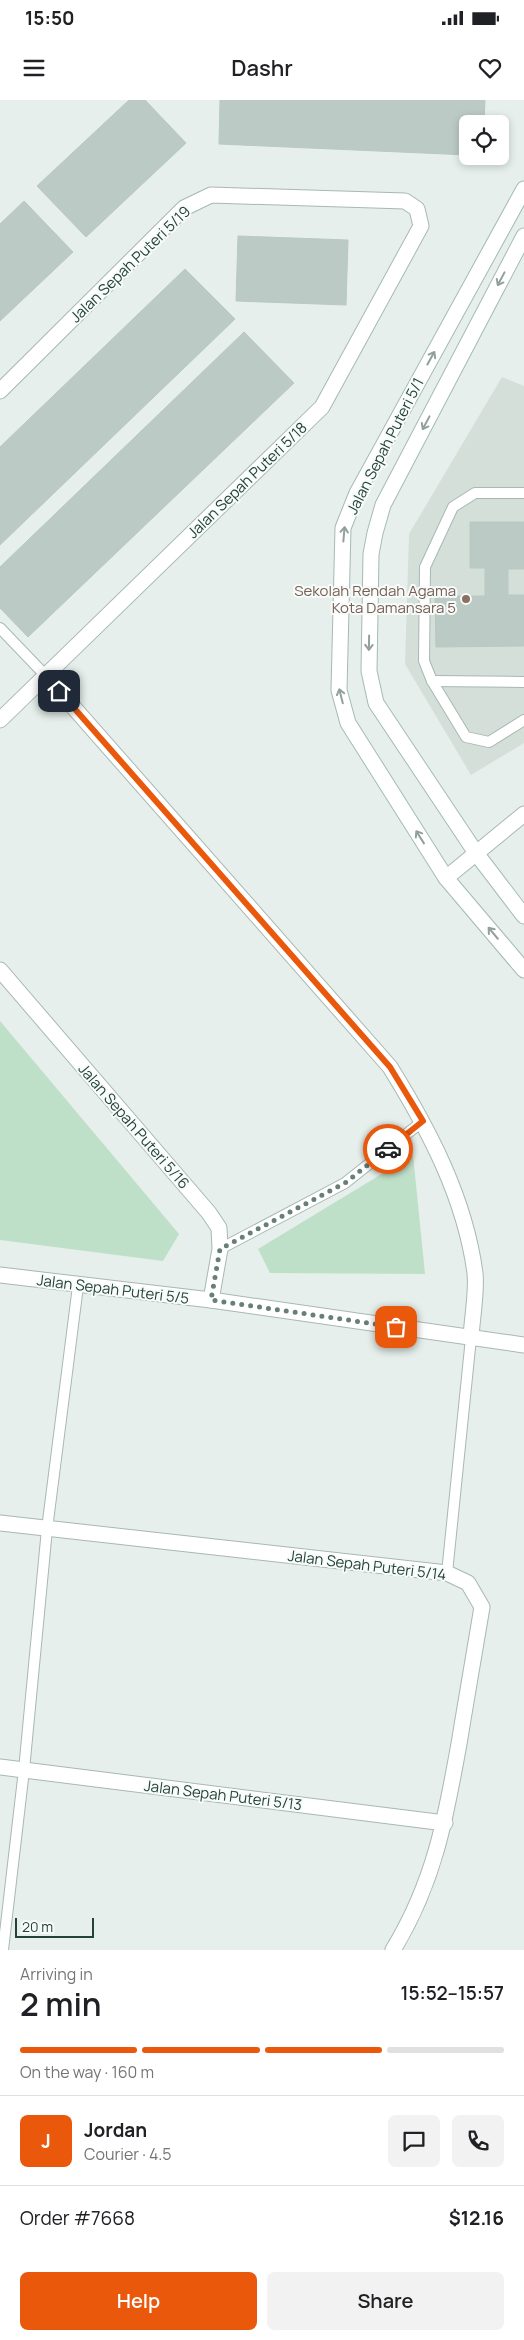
<!DOCTYPE html>
<html lang="en">
<head>
<meta charset="utf-8">
<style>
	body { margin:0; font-family:Manrope,sans-serif; background:#f2f2f2; color:#202124; height:100vh; display:flex; flex-direction:column; font-size:19px; white-space:nowrap }
	* { box-sizing:border-box; margin:0 }
	p { font-size:16px; color:#757577 }
	.icon { flex:none; width:28px; height:28px; fill:none; stroke:currentColor; stroke-width:2; stroke-linecap:round; stroke-linejoin:round }
	.map { position:relative; height:1850px; overflow:hidden }
	.panel { display:flex; flex-direction:column; background:#fff; flex:1 }
	.panel>* { flex:none }
	.controls { position:absolute; left:459px; top:15px; display:grid; gap:10px }
	.controls a { display:grid; place-items:center; width:50px; height:50px; border-radius:8px; background:#fff; box-shadow:0 2px 8px #0003; font-size:25px }
	.scale { position:absolute; left:15px; bottom:12px; width:79px; box-sizing:border-box; padding-left:5px; border:2px solid #24423a; border-top:0; font-size:14px; line-height:18px; white-space:nowrap; color:#24423a; -webkit-text-stroke:4px #f7fbf9; paint-order:stroke }
	.pin { position:absolute; display:grid; place-items:center; width:42px; height:42px; color:#fff; margin:-21px; border-radius:10px; box-shadow:0 2px 8px #0006 }
	.courier { position:absolute; display:grid; place-items:center; width:50px; height:50px; margin:-25px; border:4px solid #ea580c; border-radius:50%; background:#fff; color:#222; box-shadow:0 1px 6px #0007 }
	.summary em { font-style:normal; font-weight:600 }
	.summary div { display:flex; flex-direction:column-reverse }
	.summary { display:flex; align-items:center; justify-content:space-between; height:85px; padding:0 20px }
	h1 { font-size:32px; font-weight:600; line-height:38px }
	.bar { display:grid; grid-template-columns:repeat(4,1fr); gap:8px 5px; align-content:center; height:60px; padding:0 20px }
	.bar i { height:6px; border-radius:4px; background:#e0e0e0 }
	.bar .on { background:#ea580c }
	.bar p { grid-column:span 4 }
	.line { display:flex; align-items:center; gap:12px; padding:0 20px; border-top:1px solid #e0e0e0 }
	.line div { flex:1 }
	.round { display:grid; place-items:center; flex:none; width:52px; height:52px; border-radius:8px; background:#f2f2f2 }
	.action { display:flex; gap:10px; margin-top:auto; padding:10px 20px }
	.action a { flex:1; height:58px; border-radius:8px; background:#ea580c; color:#fff; font-size:20px; font-weight:600; line-height:58px; text-align:center }
	.action a+a { background:#f2f2f2; color:#202124 }
	.status { display:flex; justify-content:space-between; align-items:center; height:35px; padding:0 25px; background:#fff; direction:ltr }
	.status svg { height:14px; fill:currentColor }
	header { display:flex; justify-content:space-between; align-items:center; height:65px; padding:0 20px; background:#fff; font-size:22px; font-weight:600 }
	.map>svg:first-child { display:block }
	.built { fill:#d4dfda }
	.green { fill:#bfe0c8 }
	.building { fill:#bbcac4; stroke:#b8c9c2 }
	.lines { fill:none; stroke-linecap:round; stroke-linejoin:round }
	.lane-casing { stroke:#a8b8b2; stroke-width:12 }
	.street-casing { stroke:#a8b8b2; stroke-width:17 }
	.secondary-casing { stroke:#a4bbb3; stroke-width:17 }
	.lane { stroke:#fff; stroke-width:10 }
	.street { stroke:#fff; stroke-width:15 }
	.secondary { stroke:#fff; stroke-width:15 }
	.oneway { stroke:#92a09c }
	.done { stroke:#687f78; stroke-width:5; stroke-dasharray:0 9 }
	.route { stroke:#ea580c; stroke-width:6 }
	.education-dot { fill:#8d6e63; stroke:#f7fbf9; stroke-width:2 }
	.labels { text-anchor:middle; dominant-baseline:central; stroke-width:4; stroke-linejoin:round; paint-order:stroke }
	.street-label { font-size:15px; fill:#24423a; stroke:#f7fbf9 }
	.education-label { font-size:15px; fill:#785e54; stroke:#f7fbf9; text-anchor:end }
</style>
</head>
<body>
<div class="status"><b>15:50</b><svg viewBox="0 0 49 12"><path d="M0 12V9h3v3zM5 12V6h3v6zM10 12V3h3v9zM15 12V0h3v12zM26 1h20v11H26zM47 4h2v5h-2z"/></svg></div>
<header><svg class="icon" aria-label="menu" viewBox="0 0 24 24"><path d="M4 6h16M4 12h16M4 18h16"/></svg>Dashr<svg class="icon" aria-label="heart" viewBox="0 0 24 24"><path d="M12 20l-8-8c-3-5 5-10 8-4 3-6 11-1 8 4z"/></svg></header>
<div class="map">
<svg width="524" height="1850" viewBox="0 0 524 1850">
	<rect width="100%" height="100%" fill="#e6efeb"/>
	<path class="built" d="M502,277l22,9v357l-53,32 -66,-111 4,-130z"/>
	<g class="green">
		<path d="M0,921l179,213 -16,27 -163,-21z"/>
		<path d="M413,1055l12,119 -155,-1 -12,-24z"/>
	</g>
	<g class="building">
		<path d="M129,0h16l41,43 -100,94 -49,-51z"/>
		<path d="M220,0h265l-1,24h-16v31l-249,-11z"/>
		<path d="M24,101l49,51 -73,69v-97z"/>
		<path d="M238,136l110,4 -2,65 -110,-4z"/>
		<path d="M185,169l50,50 -235,226v-98z"/>
		<path d="M244,232l50,51 -266,254 -28,-29v-41z"/>
		<path d="M470,422h54v47h-16v26h16v51l-88,1 -1,-51h50v-28h-15z"/>
	</g>
	<g class="lines">
		<defs>
			<g id="lane">
				<path d="M524,393h-49l-22,14 -28,60 -1,94 8,20 34,56 23,5 35,-22"/>
				<path d="M0,528l46,48"/>
				<path d="M432,581l92,1"/>
				<path d="M220,1149l125,-66 78,-62"/>
				<path d="M447,1473l24,-235"/>
				<path d="M3,1850l21,-180 23,-241 31,-243"/>
			</g>
			<g id="street">
				<path d="M0,291l184,-183 27,-13 194,6 12,8 4,17 -99,181 -322,313"/>
				<path d="M46,576l344,391c39,63 75,131 85,206 2,20 -3,44 -4,65"/>
				<path d="M446,778l78,-64"/>
				<path d="M0,870l209,243 10,15 1,21 -9,51"/>
				<path d="M0,1175l211,25 313,45"/>
				<path d="M0,1423l447,50 21,10 14,24c-7,43 -15,87 -22,131 -14,79 -25,143 -67,212"/>
				<path d="M0,1667l445,56"/>
			</g>
			<g id="secondary">
				<path d="M524,89l-167,304 -14,35 -4,162 9,33 98,155 78,92"/>
				<path d="M524,136l-141,269 -8,28 -4,21 -2,117 7,32 100,150 48,63"/>
			</g>
		</defs>
		<use href="#lane" class="lane-casing"/>
		<use href="#street" class="street-casing"/>
		<use href="#secondary" class="secondary-casing"/>
		<use href="#lane" class="lane"/>
		<use href="#street" class="street"/>
		<use href="#secondary" class="secondary"/>
	</g>
	<defs><path id="oneway-shaft" d="M-6 0H5M1.5-3L5.5 0L1.5 3" fill="none" stroke-width="1.6" stroke-linecap="round" stroke-linejoin="round" transform="scale(1.25)"/></defs>
	<g class="oneway">
		<use href="#oneway-shaft" transform="translate(501 179) rotate(118)"/>
		<use href="#oneway-shaft" transform="translate(431 258) rotate(-61)"/>
		<use href="#oneway-shaft" transform="translate(426 323) rotate(118)"/>
		<use href="#oneway-shaft" transform="translate(344 434) rotate(-85)"/>
		<use href="#oneway-shaft" transform="translate(369 543) rotate(91)"/>
		<use href="#oneway-shaft" transform="translate(341 596) rotate(-104)"/>
		<use href="#oneway-shaft" transform="translate(420 737) rotate(-122)"/>
		<use href="#oneway-shaft" transform="translate(493 833) rotate(-130)"/>
	</g>
	<g class="lines">
		<path class="done" d="M388,1049l-43,34 -125,66 -9,51 185,27"/>
		<path class="route" d="M59,591l331,376 33,54 -35,28"/>
	</g>
	<circle class="education-dot" cx="466" cy="499" r="5"/>
	<g class="labels">
		<g class="street-label">
			<text transform="translate(130 164) rotate(-44)">Jalan Sepah Puteri 5/19</text>
			<text transform="translate(385 346) rotate(-63)">Jalan Sepah Puteri 5/1</text>
			<text transform="translate(247 380) rotate(-44)">Jalan Sepah Puteri 5/18</text>
			<text transform="translate(134 1026) rotate(49)">Jalan Sepah Puteri 5/16</text>
			<text transform="translate(113 1189) rotate(7)">Jalan Sepah Puteri 5/5</text>
			<text transform="translate(367 1465) rotate(7)">Jalan Sepah Puteri 5/14</text>
			<text transform="translate(223 1695) rotate(7)">Jalan Sepah Puteri 5/13</text>
		</g>
		<g class="education-label">
			<text x="456" y="490">Sekolah Rendah Agama<tspan x="456" dy="17">Kota Damansara 5</tspan></text>
		</g>
	</g>
</svg>
<div class="controls">
<a><svg class="icon" aria-label="locate" viewBox="0 0 24 24"><circle cx="12" cy="12" r="6"/><path d="M12 2v4M12 18v4M2 12h4M18 12h4"/></svg></a>
</div>
<div class="scale">20 m</div>
<div class="pin" style="left:396px;top:1227px;background:#ea580c"><svg class="icon" aria-label="bag" viewBox="0 0 24 24"><path d="M5 8h14l-1 12H6zM9 8a3 3 0 0 1 6 0"/></svg></div>
<div class="pin" style="left:59px;top:591px;background:#1f2937"><svg class="icon" aria-label="home" viewBox="0 0 24 24"><path d="M3 11l9-7 9 7M6 9v11h12V9"/></svg></div>
<div class="courier" style="left:388px;top:1049px"><svg class="icon" aria-label="car" viewBox="0 0 24 24"><path d="M5 17H2v-5l4-1 3-4h7l3 4 3 1v5h-3M9 17h6M6 11h13"/><circle cx="7" cy="17" r="2"/><circle cx="17" cy="17" r="2"/></svg></div>
</div>
<section class="panel">
<div class="summary"><div><h1>2 min</h1><p>Arriving in</p></div><em>15:52–15:57</em></div>
<div class="bar"><i class="on"></i><i class="on"></i><i class="on"></i><i></i><p>On the way · 160 m</p></div>
<div class="line" style="height:90px"><b class="round" style="background:#ea580c;color:#fff">J</b><div><b>Jordan</b><p>Courier · 4.5</p></div><a class="round"><svg class="icon" aria-label="chat" viewBox="0 0 24 24"><path d="M4 5h16v11H9l-5 4z"/></svg></a><a class="round"><svg class="icon" aria-label="phone" viewBox="0 0 24 24"><path d="M5 4h4l2 5-3 2q2 4 5 5l2-3 5 2v4C11 20 4 13 5 4z"/></svg></a></div>
<div class="line" style="height:65px"><div>Order #7668</div><b>$12.16</b></div>
<div class="action"><a>Help</a><a>Share</a></div>
</section>
</body>
</html>
